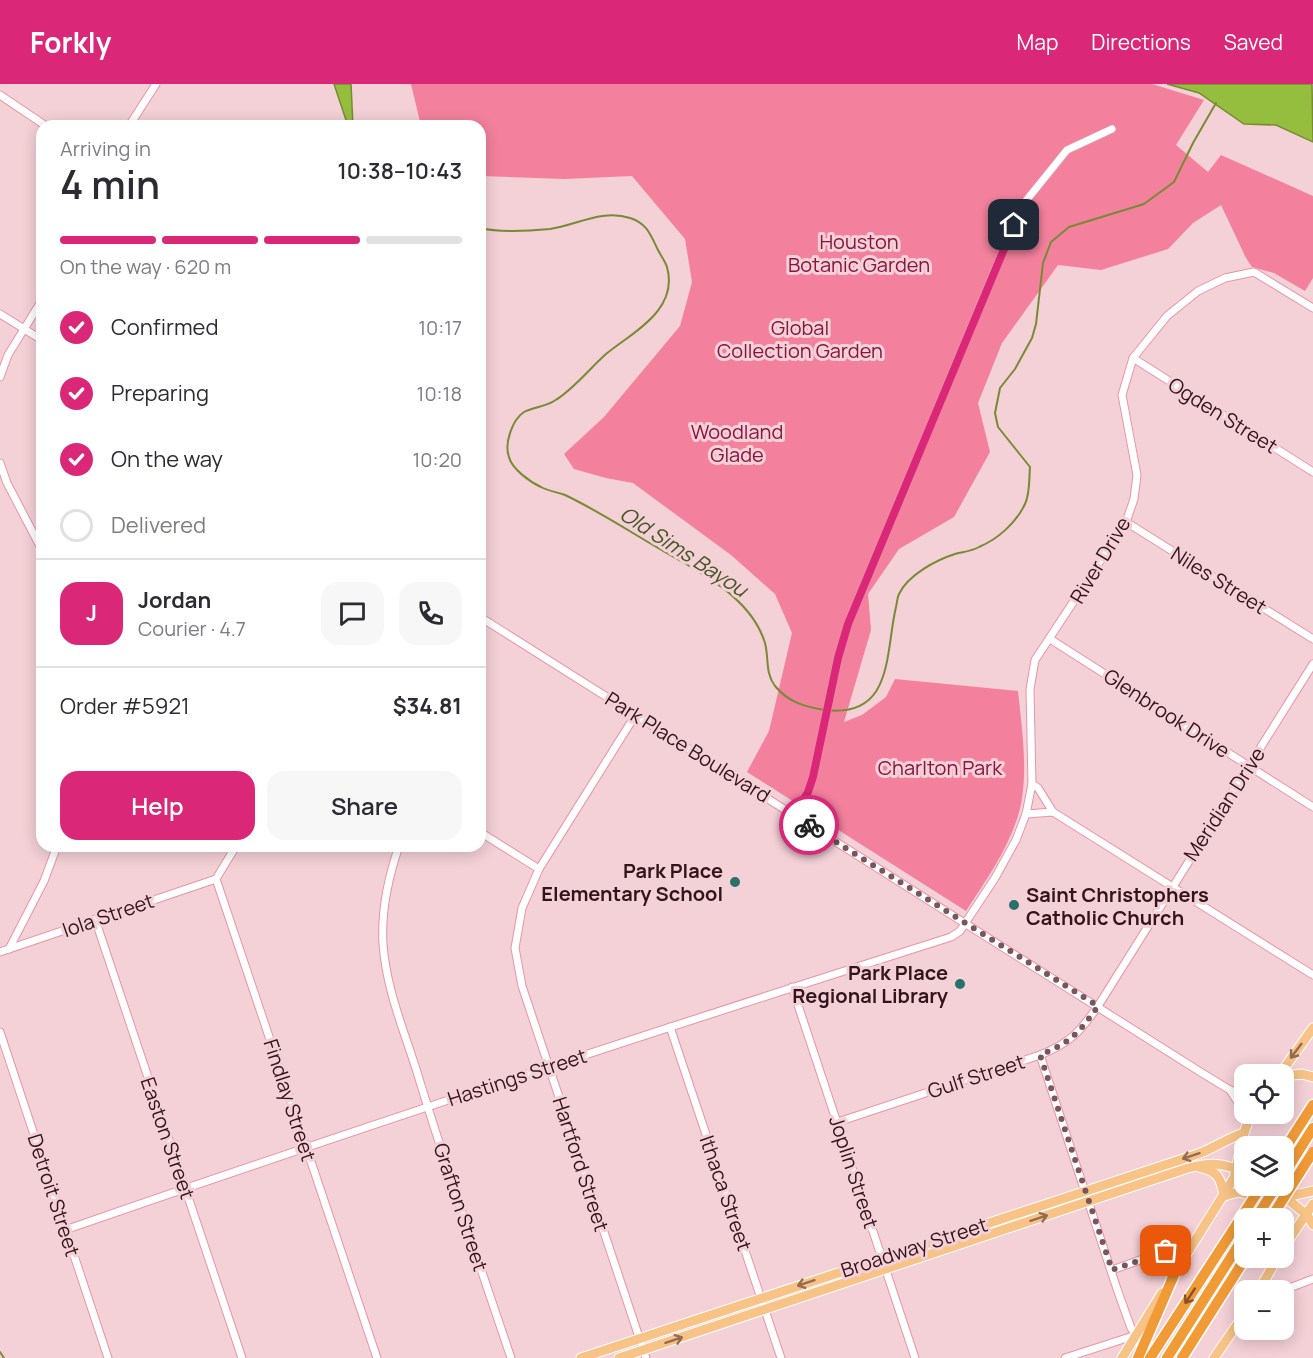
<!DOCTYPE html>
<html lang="en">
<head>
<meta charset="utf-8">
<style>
	body { margin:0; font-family:Manrope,sans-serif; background:#f7f7f7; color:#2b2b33; height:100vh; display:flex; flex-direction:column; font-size:22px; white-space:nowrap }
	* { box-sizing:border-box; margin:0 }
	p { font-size:20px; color:#7c7c81 }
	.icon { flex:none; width:33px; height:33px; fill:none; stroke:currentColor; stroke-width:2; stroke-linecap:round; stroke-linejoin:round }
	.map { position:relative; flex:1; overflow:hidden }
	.panel { position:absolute; left:36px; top:36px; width:450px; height:732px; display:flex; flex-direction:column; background:#fff; border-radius:18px; box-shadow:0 3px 15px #0003 }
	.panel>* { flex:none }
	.buttons { position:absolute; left:1234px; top:980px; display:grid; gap:12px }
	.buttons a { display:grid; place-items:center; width:60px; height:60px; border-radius:12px; background:#fff; box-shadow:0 3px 15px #0003; font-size:30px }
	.pin { position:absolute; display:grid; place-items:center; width:51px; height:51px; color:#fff; margin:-26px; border-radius:12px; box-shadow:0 3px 9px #0006 }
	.courier { position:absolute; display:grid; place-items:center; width:60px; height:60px; margin:-30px; border:4px solid #db2777; border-radius:50%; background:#fff; color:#222; box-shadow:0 2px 8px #0007 }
	.overview em { font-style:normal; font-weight:600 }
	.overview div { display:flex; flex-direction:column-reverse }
	.overview { display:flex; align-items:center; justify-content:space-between; height:102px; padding:0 24px }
	h1 { font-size:39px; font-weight:600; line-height:45px }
	.bar { display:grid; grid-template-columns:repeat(4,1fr); gap:9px 6px; align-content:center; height:72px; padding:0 24px }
	.bar i { height:8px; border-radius:4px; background:#e1e1e2 }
	.bar .on { background:#db2777 }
	.bar p { grid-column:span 4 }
	.line { display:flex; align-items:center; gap:15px; padding:0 24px; border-top:2px solid #e1e1e2 }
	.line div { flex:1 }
	.round { display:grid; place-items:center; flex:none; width:63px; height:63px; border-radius:18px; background:#f7f7f7 }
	ol { padding:0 24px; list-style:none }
	li { display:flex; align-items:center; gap:18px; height:66px }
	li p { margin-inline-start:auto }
	li .icon { padding:6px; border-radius:50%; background:#db2777; color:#fff; stroke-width:4 }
	li:last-child { color:#7c7c81 }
	li i { width:33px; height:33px; border:3px solid #e1e1e2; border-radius:50% }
	.action { display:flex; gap:12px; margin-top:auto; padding:12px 24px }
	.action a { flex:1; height:69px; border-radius:18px; background:#db2777; color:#fff; font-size:24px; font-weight:600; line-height:69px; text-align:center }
	.action a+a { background:#f7f7f7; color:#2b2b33 }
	header { display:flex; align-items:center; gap:36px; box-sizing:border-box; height:84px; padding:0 30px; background:#db2777; color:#fff }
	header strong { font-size:28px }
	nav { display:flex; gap:33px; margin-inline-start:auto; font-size:21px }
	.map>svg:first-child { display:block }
	.green { fill:#f3819d }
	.water { fill:#95be3f; stroke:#788b34; stroke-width:1.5 }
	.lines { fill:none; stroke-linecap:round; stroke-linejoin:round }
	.stream { stroke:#788b34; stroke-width:2 }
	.minor-casing { stroke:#e895a7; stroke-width:9 }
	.major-casing { stroke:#fff; stroke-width:11 }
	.highway-casing { stroke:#fff; stroke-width:13 }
	.minor { stroke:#fff; stroke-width:7 }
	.major { stroke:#f7c387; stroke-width:9 }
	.highway { stroke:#f19b37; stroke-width:10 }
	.highway-bridge-casing { stroke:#fff; stroke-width:13; stroke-linecap:butt }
	.highway-bridge { stroke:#f19b37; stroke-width:10 }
	.oneway { stroke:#956c52 }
	.oneway2 { stroke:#885128 }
	.done { stroke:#77565d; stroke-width:6; stroke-dasharray:0 10.8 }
	.route { stroke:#db2777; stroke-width:8 }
	.poi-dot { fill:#29716a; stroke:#f4d0d7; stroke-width:2 }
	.labels { text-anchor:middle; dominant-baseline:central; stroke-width:6; stroke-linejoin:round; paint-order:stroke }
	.park-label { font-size:20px; fill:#891440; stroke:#f4d0d7 }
	.street-label { font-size:20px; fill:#33141c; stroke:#f4d0d7 }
	.poi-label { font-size:20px; font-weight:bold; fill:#33141c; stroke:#f4d0d7; text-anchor:end }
	.water-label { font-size:21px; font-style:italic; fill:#465726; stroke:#f4d0d7 }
</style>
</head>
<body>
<header>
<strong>Forkly</strong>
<nav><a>Map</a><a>Directions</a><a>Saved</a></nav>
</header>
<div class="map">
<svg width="1313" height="1274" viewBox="0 0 1313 1274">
	<rect width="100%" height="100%" fill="#f4d0d7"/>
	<path class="green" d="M411,0h741l52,16 -28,45 32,27 13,-17 92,41v82l-8,13 -31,-18 -22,-6 -6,-9 -25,-53 -28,18 -25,26 -67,21 -43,-5 -56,78 -24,60 12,49 -36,65 -55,32 -31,45 3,36 -27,92 18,-7 24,-18 9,-18 123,12c4,39 12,90 -1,128 -11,33 -32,63 -51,92l-219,-139 22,-41 23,-98 -17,-39 -44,-39 -98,-72 -27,-5 -32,-9 -10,-15 40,-37 76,-91 12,-44 -7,-43 -53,-63 -68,3 -84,-3v-50h-59z"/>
	<g class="water">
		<path d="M334,0h17l2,42h-5z"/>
		<path d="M1167,0h145l1,58 -37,-17 -32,-1 -45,-31z"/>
	</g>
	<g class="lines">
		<g class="stream">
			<path d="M480,144c21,5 48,3 70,1 27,-4 52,-20 80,-11 17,5 21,18 28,32 3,6 7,11 9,17 12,43 -34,65 -61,87 -16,14 -34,37 -52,47 -9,6 -21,6 -30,11 -12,8 -20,32 -15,45 3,12 21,25 32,30 7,4 16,5 24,8 40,19 77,45 116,66 34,20 72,43 84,82 4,15 0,30 10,43 13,16 30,21 50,24 69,8 60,-57 71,-103 1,-4 1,-9 3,-13 9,-19 37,-34 56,-40 8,-2 17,-3 24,-7 19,-8 37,-24 46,-43 5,-10 4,-25 5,-37l-32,-40 -3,-14 5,-25 15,-19 17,-31 4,-14 7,-61 8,-21 18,-15 75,-23 30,-22 19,-39 23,-40"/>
			<path d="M0,1268l4,6"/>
		</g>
		<defs>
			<g id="minor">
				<path d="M0,11l46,31"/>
				<path d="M129,42l27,-42"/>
				<path d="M0,230l42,26"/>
				<path d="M1133,274l180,114"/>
				<path d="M0,293l8,-22 34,-55"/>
				<path d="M0,379l7,20 35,67"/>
				<path d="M1126,438l187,117"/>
				<path d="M480,533l722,456 28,17 15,5"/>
				<path d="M1050,555l263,168"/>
				<path d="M636,630l-97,155 -17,39 -7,40 7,38 124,372"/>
				<path d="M1032,700l6,4 15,24"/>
				<path d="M1026,730l27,-2 260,163"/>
				<path d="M794,731l14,-23 5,-15 25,-119 10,-34 173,-417 46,-57 45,-21"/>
				<path d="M480,748l59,37"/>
				<path d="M236,762l-20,33 161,479"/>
				<path d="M399,762c-11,32 -18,65 -16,98 3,44 21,87 34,128 29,96 62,191 94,286"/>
				<path d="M95,835l147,439"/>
				<path d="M9,865l35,-68 13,-35"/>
				<path d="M0,868l216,-73"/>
				<path d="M792,903l123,371"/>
				<path d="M670,943l111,331"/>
				<path d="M0,948l108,326"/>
				<path d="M1040,971l77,234 14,39 5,7 -71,23"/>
				<path d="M1230,1006l11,17 6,16"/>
				<path d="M838,1038l202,-67c30,-12 40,-23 58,-49l215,-342"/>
				<path d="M65,1146c294,-102 590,-199 886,-293l9,-6 35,-53 21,-38 10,-26 6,-30 -2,-95 5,-29 91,-138 8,-23 3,-24 -15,-80 11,-37 34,-42 31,-25 27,-13 29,-6 59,36"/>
				<path d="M1112,1186l81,-29"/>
				<path d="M1284,1206l29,-11"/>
			</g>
			<g id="major">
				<path d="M1280,990l33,-46"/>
				<path d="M1284,992l18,-2 11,3"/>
				<path d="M1199,1083c19,4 22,11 25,29"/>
				<path d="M1270,1101l37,30 6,10"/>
				<path d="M1281,1109l14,2 18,-4"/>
				<path d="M1224,1112l15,-4 7,2 35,24"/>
				<path d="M1284,1138l2,5 -2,15"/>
				<path d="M1284,1163l29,-43"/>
				<path d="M1171,1195l63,-101 10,-45 7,-20"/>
				<path d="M1259,1206l19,-33"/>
				<path d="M581,1274l617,-204c16,-6 30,-16 46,-21"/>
				<path d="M619,1274l569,-190c24,-6 34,-5 57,4"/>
				<path d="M1122,1274l40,-65"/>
				<path d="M1214,1274l31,-45"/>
			</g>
			<g id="highway">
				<path d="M1284,1066l29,-45"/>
				<path d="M1284,1090l29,-46"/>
				<path d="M1138,1274l36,-83"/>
				<path d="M1150,1274l83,-128"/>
				<path d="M1167,1274l78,-123"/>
				<path d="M1182,1274l64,-101"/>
			</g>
		</defs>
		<use href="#minor" class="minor-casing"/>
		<use href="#major" class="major-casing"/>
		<use href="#highway" class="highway-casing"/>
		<use href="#minor" class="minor"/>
		<use href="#major" class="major"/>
		<use href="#highway" class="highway"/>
		<defs>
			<g id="highway-bridge">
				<path d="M1256,1134l21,-33"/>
				<path d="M1271,1134l42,-66"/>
				<path d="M1233,1146l29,-45"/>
			</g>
		</defs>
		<use href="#highway-bridge" class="highway-bridge-casing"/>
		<use href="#highway-bridge" class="highway-bridge"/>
	</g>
	<defs><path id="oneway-shaft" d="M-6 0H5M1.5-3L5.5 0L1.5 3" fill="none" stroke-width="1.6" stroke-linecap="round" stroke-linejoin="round" transform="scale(1.5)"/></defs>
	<g class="oneway">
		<use href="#oneway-shaft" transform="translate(1296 967) rotate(127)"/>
		<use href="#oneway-shaft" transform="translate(1191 1072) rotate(162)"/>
		<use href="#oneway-shaft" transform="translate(1039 1134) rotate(-18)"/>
		<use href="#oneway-shaft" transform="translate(806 1199) rotate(162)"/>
		<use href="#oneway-shaft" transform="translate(674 1256) rotate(-18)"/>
	</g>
	<use class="oneway2" href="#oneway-shaft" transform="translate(1190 1212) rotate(123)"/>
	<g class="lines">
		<path class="done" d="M809,741l289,181c-18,26 -28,37 -58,49l72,215 54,-19"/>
		<path class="route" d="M809,741l-15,-10 14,-23 5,-15 25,-119 10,-34 166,-399"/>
	</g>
	<g class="poi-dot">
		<circle cx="735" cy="798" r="6"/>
		<circle cx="1014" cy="821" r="6"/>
		<circle cx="960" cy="900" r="6"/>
	</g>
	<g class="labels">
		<g class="park-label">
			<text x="859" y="157">Houston<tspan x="859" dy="23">Botanic Garden</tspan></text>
			<text x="800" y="243">Global<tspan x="800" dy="23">Collection Garden</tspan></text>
			<text x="737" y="347">Woodland<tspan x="737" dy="23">Glade</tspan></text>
			<text x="940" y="683">Charlton Park</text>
		</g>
		<g class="street-label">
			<text transform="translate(1223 331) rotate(32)">Ogden Street</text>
			<text transform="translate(1100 476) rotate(-59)">River Drive</text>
			<text transform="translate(1219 496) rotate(32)">Niles Street</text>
			<text transform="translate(1167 629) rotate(33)">Glenbrook Drive</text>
			<text transform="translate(688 663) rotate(32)">Park Place Boulevard</text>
			<text transform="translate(1224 720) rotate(-57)">Meridian Drive</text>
			<text transform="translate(108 831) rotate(-19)">Iola Street</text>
			<text transform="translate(976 992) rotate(-18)">Gulf Street</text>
			<text transform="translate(517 993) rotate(-18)">Hastings Street</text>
			<text transform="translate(290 1016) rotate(72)">Findlay Street</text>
			<text transform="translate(168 1054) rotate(71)">Easton Street</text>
			<text transform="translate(581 1080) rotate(72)">Hartford Street</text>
			<text transform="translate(854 1088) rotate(72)">Joplin Street</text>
			<text transform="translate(726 1109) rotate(71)">Ithaca Street</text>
			<text transform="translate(54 1111) rotate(72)">Detroit Street</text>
			<text transform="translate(461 1123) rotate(72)">Grafton Street</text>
			<text transform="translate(914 1163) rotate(-18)">Broadway Street</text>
		</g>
		<g class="poi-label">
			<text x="723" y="786">Park Place<tspan x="723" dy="23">Elementary School</tspan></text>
			<text x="1026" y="810" text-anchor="start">Saint Christophers<tspan x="1026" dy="23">Catholic Church</tspan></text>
			<text x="948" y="888">Park Place<tspan x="948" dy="23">Regional Library</tspan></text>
		</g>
		<g class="water-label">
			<text transform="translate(684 467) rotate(33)">Old Sims Bayou</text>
		</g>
	</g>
</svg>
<div class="buttons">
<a><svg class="icon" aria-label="locate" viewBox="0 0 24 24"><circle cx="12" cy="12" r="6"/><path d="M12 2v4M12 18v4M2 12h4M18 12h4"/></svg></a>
<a><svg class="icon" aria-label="layers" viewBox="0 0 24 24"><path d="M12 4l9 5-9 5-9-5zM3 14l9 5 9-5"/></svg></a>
<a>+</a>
<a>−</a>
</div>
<div class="pin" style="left:1166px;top:1167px;background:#ea580c"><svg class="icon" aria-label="bag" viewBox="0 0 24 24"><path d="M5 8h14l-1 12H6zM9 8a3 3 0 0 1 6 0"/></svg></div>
<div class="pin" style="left:1014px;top:141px;background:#1f2937"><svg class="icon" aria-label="home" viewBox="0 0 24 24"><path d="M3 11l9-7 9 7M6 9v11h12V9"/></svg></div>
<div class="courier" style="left:809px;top:741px"><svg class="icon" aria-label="bike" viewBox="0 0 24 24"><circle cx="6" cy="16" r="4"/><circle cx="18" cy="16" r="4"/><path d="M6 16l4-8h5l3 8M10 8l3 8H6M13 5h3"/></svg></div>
<section class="panel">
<div class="overview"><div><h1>4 min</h1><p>Arriving in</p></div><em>10:38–10:43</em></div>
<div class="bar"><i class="on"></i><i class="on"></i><i class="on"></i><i></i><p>On the way · 620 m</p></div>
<ol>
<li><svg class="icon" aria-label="check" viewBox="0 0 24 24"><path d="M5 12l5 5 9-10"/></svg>Confirmed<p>10:17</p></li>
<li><svg class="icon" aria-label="check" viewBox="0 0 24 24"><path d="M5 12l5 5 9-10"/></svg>Preparing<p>10:18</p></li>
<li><svg class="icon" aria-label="check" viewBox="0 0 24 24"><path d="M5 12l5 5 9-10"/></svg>On the way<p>10:20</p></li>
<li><i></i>Delivered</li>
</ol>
<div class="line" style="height:108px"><b class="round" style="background:#db2777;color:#fff">J</b><div><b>Jordan</b><p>Courier · 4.7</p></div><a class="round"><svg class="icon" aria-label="chat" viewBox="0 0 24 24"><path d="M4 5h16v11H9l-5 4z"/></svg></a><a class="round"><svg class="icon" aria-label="phone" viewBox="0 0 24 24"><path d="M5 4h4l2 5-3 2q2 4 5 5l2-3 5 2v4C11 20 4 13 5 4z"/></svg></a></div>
<div class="line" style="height:78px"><div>Order #5921</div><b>$34.81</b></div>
<div class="action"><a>Help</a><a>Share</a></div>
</section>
</div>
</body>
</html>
